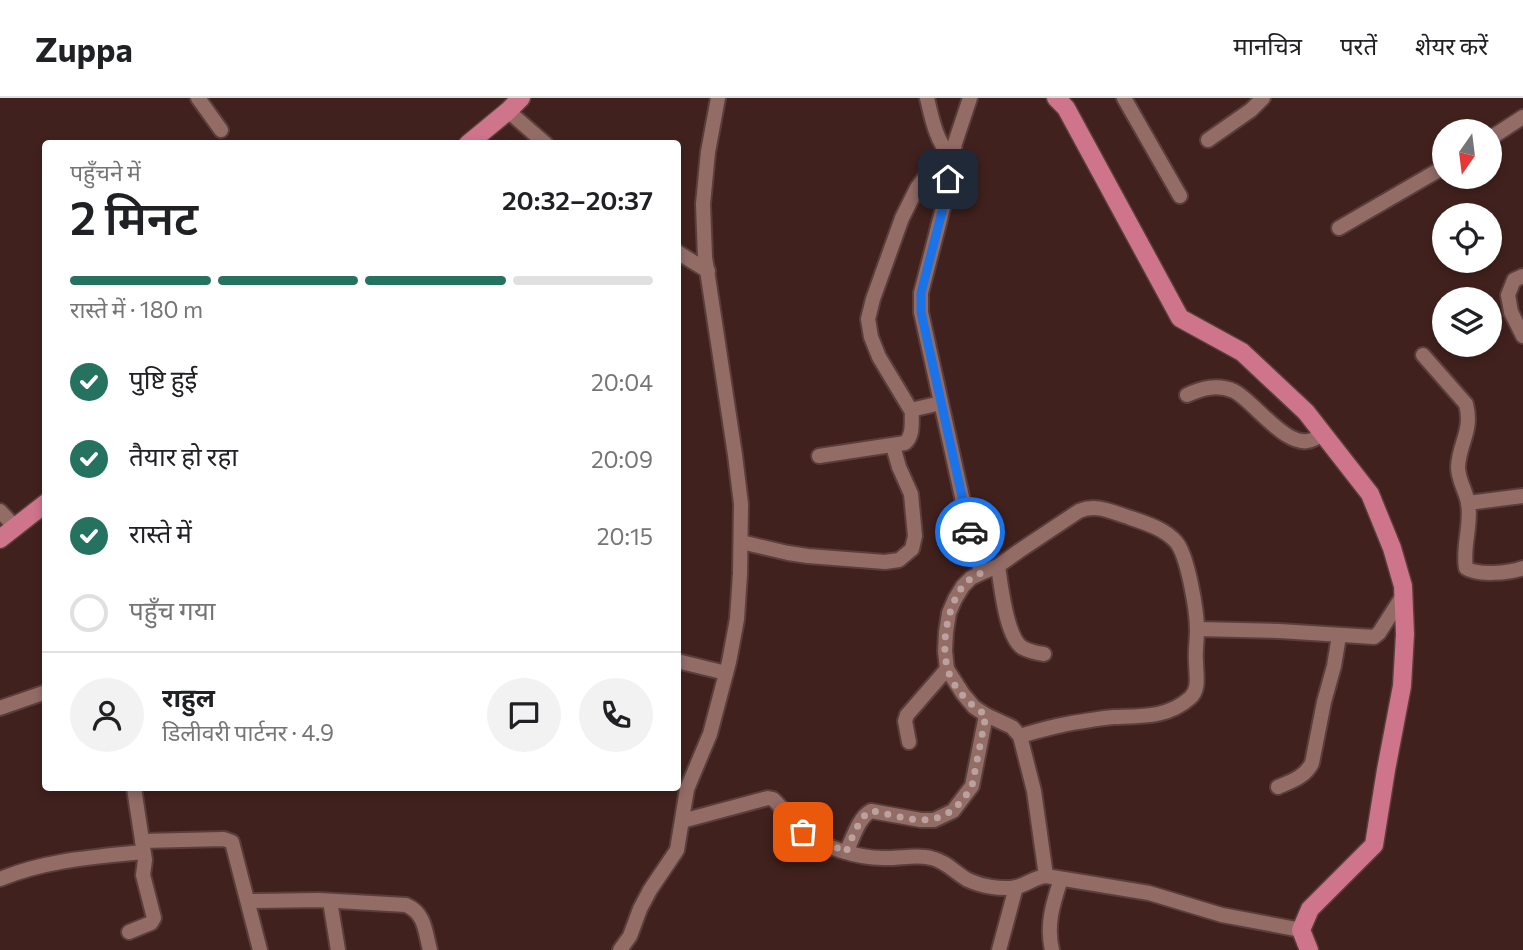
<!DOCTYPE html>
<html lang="hi">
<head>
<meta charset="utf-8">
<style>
	body { margin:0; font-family:Commissioner,"Noto Sans Devanagari",sans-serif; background:#f2f2f2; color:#202124; height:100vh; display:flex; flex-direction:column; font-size:26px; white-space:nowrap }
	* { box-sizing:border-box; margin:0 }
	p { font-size:23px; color:#757577 }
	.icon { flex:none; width:38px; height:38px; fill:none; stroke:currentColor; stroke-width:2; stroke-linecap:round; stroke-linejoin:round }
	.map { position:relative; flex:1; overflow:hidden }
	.sheet { position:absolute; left:42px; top:42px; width:639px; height:651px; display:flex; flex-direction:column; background:#fff; border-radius:7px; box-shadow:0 4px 10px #0003 }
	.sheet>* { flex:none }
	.needle { width:46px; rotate:194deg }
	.fabs { position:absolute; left:1432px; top:21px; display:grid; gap:14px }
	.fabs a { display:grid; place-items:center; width:70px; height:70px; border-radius:50%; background:#fff; box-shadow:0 4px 10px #0003; font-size:35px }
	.pin { position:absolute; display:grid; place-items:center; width:60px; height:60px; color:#fff; margin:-30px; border-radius:14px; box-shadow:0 4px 10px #0006 }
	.courier { position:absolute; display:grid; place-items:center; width:70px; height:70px; margin:-35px; border:5px solid #1a73e8; border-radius:50%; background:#fff; color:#222; box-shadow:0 2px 9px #0007 }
	.summary em { font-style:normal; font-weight:600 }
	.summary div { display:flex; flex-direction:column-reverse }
	.summary { display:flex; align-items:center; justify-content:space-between; height:119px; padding:0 28px }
	h1 { font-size:46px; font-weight:600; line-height:52px }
	.bar { display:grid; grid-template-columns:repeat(4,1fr); gap:10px 7px; align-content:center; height:84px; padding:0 28px }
	.bar i { height:9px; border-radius:5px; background:#e0e0e0 }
	.bar .selected { background:#257261 }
	.bar p { grid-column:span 4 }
	.line { display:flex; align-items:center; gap:18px; padding:0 28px; border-top:2px solid #e0e0e0 }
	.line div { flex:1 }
	.round { display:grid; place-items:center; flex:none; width:74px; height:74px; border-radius:37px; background:#f2f2f2 }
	ol { padding:0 28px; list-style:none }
	li { display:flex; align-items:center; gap:21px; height:77px }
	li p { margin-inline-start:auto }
	li .icon { padding:7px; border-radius:50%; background:#257261; color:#fff; stroke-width:4 }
	li:last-child { color:#757577 }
	li i { width:38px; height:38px; border:4px solid #e0e0e0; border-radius:50% }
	header { display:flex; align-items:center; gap:42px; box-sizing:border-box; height:98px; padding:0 35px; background:#fff; border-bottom:2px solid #e0e0e0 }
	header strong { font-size:33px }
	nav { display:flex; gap:38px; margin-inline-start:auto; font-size:24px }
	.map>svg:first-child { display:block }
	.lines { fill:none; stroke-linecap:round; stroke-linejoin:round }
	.minor-casing { stroke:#5a3e3c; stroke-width:18 }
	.major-casing { stroke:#5a3e3c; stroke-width:21 }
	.minor { stroke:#936c66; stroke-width:14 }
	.major { stroke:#ce748b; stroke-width:18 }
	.done { stroke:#bca29e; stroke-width:7; stroke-dasharray:0 12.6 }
	.route { stroke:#1a73e8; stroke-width:9 }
</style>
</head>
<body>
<header>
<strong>Zuppa</strong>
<nav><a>मानचित्र</a><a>परतें</a><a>शेयर करें</a></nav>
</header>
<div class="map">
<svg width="1523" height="852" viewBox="0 0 1523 852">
	<rect width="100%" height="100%" fill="#41211d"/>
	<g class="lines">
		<defs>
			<g id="minor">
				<path d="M198,0l23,32"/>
				<path d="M927,0c5,21 9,43 24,59"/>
				<path d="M970,0l-15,45 -10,57 -24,93v19l41,185 19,76"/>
				<path d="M1124,0l56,98"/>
				<path d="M508,13l38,33"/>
				<path d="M1489,41l34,-22"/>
				<path d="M1208,42l43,-30 12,-12"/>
				<path d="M1339,130l105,-61"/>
				<path d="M677,154l31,19"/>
				<path d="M1523,178l-9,4 -6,15 3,17 12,24"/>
				<path d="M1423,257l43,49c7,27 -7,39 -8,63 0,13 8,24 10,36 4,22 -6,44 -2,65 12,8 43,5 57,0"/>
				<path d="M1187,297c15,-7 30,-11 47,-4 20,10 55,62 80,48 3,-2 6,-5 8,-7"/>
				<path d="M912,314l-33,-55 -8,-20 -3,-18 5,-20 29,-81 15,-30 28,-37"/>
				<path d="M819,358l86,-13c9,-8 6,-21 7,-31l3,-3 26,-6"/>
				<path d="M1468,405l55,-7"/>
				<path d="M0,413l16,17"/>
				<path d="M741,444l47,11 20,3 77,6 14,-2 13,-11 3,-13 -4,-42 -12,-27 -6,-21"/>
				<path d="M998,468c3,19 8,72 25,82 6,3 14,5 21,6"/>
				<path d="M1197,531l82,2 95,6 5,-4 25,-39"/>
				<path d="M677,563l49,12"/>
				<path d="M0,610l46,-16"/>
				<path d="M1020,638c17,-5 34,-10 52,-13 14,-2 28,-5 42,-6 28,-1 53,1 76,-19 10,-9 6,-23 6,-36 -1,-10 1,-21 1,-32 0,-19 -9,-72 -20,-87 -12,-15 -35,-21 -52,-27 -16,-5 -29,-12 -46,-5l-60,40 -21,15 -17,7 -10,5 -8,8 -8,13 -6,14 -3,19 -1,19 2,18 16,25 11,13 12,8 26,12 8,9 14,55 12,85"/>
				<path d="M909,644l-4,-21 2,-6 40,-46"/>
				<path d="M1278,689c14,-6 27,-10 34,-24l12,-61 10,-36 5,-30"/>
				<path d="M682,723l86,-23 5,1 4,4c8,9 16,20 25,28 19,16 56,27 81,27 16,1 33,-4 48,0 15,3 24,15 37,22 13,6 33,10 48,7 10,-2 19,-10 30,-11l103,17 73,22 79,15"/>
				<path d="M142,743l82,-2 8,3 28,108"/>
				<path d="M846,754c7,-13 12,-34 25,-41l50,9h13l19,-9 19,-25 14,-71"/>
				<path d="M0,781c46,-19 94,-22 143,-27"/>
				<path d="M248,803l71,-1 87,5c19,8 19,26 24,45"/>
				<path d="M330,803l8,49"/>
				<path d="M129,834l22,-9 3,-5 -11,-43 2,-15 -11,-72"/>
				<path d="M620,852l10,-14 10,-27 10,-19 27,-40 10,-61 23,-55 19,-72 8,-43 3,-45 1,-70 -6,-49 -30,-198 -2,-53 5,-52 10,-54"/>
				<path d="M999,852l17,-63"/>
				<path d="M1052,852c-6,-25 1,-47 9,-71"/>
			</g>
			<g id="major">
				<path d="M1056,0l10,10 114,210 62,34 64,60 64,82 22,54 11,38 2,48 -3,52 -16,84 -12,75 -64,64 -9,21 8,20"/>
				<path d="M468,46l40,-33 13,-13"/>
				<path d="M0,441l46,-36"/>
			</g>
		</defs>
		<use href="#minor" class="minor-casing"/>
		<use href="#major" class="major-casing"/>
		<use href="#minor" class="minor"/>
		<use href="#major" class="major"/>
	</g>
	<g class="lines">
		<path class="done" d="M803,734l43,20c4,-9 15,-39 25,-41 3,0 5,1 7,1 42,10 68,18 94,-26l14,-71c-16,-10 -33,-27 -38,-45 -8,-25 0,-65 15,-84 5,-6 11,-10 18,-13l-11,-41"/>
		<path class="route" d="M948,81l-3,21 -24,93v19l49,220"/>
	</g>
</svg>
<div class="fabs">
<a><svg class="needle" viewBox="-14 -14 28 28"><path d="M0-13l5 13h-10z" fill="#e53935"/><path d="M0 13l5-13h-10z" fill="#757577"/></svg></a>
<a><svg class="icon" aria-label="locate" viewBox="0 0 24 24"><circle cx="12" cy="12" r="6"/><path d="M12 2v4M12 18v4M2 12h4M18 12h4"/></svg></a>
<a><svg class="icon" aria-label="layers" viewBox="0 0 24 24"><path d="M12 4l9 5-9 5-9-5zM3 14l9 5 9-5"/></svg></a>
</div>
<div class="pin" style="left:803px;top:734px;background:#ea580c"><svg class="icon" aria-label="bag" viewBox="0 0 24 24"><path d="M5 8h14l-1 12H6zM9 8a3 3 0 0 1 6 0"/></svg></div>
<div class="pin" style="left:948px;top:81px;background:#1f2937"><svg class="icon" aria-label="home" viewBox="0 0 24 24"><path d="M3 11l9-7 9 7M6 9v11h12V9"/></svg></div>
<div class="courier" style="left:970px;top:434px"><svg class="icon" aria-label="car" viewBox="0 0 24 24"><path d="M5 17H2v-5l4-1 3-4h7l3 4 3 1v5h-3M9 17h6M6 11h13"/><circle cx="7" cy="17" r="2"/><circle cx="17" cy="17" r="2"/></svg></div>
<section class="sheet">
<div class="summary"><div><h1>2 मिनट</h1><p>पहुँचने में</p></div><em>20:32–20:37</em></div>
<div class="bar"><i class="selected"></i><i class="selected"></i><i class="selected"></i><i></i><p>रास्ते में · 180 m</p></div>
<ol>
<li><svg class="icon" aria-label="check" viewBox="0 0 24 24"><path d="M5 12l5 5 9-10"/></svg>पुष्टि हुई<p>20:04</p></li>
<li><svg class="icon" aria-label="check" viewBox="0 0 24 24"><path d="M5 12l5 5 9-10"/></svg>तैयार हो रहा<p>20:09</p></li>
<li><svg class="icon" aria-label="check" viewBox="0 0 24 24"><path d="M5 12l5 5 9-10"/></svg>रास्ते में<p>20:15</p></li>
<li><i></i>पहुँच गया</li>
</ol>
<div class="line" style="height:126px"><a class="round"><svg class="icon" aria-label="person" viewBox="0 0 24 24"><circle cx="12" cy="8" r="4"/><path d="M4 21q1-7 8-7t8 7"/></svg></a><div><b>राहुल</b><p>डिलीवरी पार्टनर · 4.9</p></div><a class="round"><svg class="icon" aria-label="chat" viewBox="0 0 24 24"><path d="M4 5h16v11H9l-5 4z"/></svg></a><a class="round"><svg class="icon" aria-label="phone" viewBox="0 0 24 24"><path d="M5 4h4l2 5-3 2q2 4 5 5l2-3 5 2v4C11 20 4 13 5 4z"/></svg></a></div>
</section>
</div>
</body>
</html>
